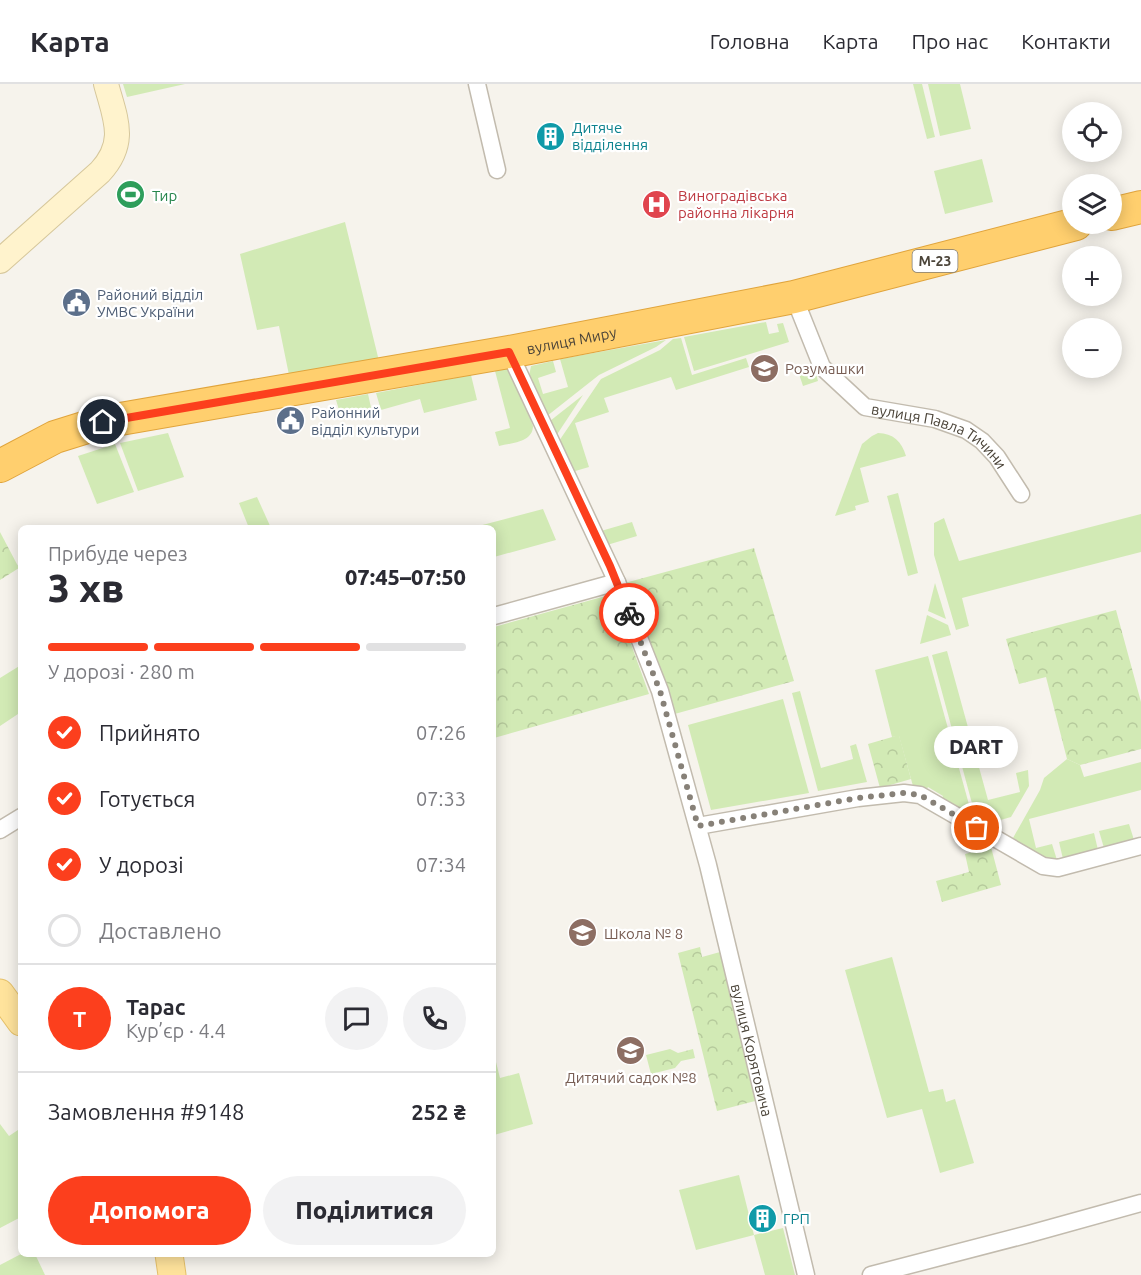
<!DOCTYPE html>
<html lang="uk">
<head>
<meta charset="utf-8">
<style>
	body { margin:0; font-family:Ubuntu,sans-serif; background:#f2f2f3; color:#2b2b33; height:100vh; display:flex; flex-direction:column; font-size:22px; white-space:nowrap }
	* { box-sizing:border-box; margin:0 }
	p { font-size:20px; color:#7c7c81 }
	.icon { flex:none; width:33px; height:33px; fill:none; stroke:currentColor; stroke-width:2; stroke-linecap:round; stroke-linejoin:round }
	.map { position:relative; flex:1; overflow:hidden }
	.side { position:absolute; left:18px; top:441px; width:478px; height:732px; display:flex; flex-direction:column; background:#fff; border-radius:9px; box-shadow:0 3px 15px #0003 }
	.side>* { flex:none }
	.fabs { position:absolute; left:1062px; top:18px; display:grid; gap:12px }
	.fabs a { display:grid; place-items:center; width:60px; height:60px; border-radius:50%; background:#fff; box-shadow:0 3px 15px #0003; font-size:30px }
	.pin { position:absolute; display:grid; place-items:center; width:51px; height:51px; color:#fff; margin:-26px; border:3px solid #fff; border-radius:50%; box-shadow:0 2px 6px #0007 }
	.courier { position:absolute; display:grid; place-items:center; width:60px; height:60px; margin:-30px; border:4px solid #fc3f1d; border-radius:50%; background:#fff; color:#222; box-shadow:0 2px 8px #0007 }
	.bubble { position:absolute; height:42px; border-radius:21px; background:#fff; box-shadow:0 3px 15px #0003; font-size:20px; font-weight:800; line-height:42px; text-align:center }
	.head em { font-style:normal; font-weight:800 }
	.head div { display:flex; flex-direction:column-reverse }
	.head { display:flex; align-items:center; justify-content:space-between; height:102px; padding:0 30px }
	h1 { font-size:39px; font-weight:800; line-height:45px }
	.bar { display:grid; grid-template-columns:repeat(4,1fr); gap:9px 6px; align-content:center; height:72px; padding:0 30px }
	.bar i { height:8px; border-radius:4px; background:#e1e1e2 }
	.bar .current { background:#fc3f1d }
	.bar p { grid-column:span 4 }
	.line { display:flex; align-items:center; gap:15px; padding:0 30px; border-top:2px solid #e1e1e2 }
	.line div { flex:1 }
	.round { display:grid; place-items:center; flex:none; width:63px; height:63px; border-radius:32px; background:#f2f2f3 }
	ol { padding:0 30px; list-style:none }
	li { display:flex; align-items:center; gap:18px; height:66px }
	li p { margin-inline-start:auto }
	li .icon { padding:6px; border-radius:50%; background:#fc3f1d; color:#fff; stroke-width:4 }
	li:last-child { color:#7c7c81 }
	li i { width:33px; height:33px; border:3px solid #e1e1e2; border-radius:50% }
	.button { display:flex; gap:12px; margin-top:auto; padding:12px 30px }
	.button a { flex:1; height:69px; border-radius:36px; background:#fc3f1d; color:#fff; font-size:24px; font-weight:800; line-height:69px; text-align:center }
	.button a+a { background:#f2f2f3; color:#2b2b33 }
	header { display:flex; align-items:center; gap:36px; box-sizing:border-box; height:84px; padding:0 30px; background:#fff; border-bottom:2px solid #e1e1e2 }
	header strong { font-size:28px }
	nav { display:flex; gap:33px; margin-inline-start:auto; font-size:21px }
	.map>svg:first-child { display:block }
	.green { fill:#d2eab5 }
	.forest { fill:url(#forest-crowns) }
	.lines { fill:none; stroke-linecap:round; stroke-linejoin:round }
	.street-casing { stroke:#c2bbae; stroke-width:19 }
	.secondary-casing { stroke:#d6c79b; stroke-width:26 }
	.primary-casing { stroke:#e6c16a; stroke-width:29 }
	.highway-casing { stroke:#e0a43c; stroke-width:34 }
	.street { stroke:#fff; stroke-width:16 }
	.secondary { stroke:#fff3cd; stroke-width:24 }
	.primary { stroke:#ffe39c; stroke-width:27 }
	.highway { stroke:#ffcf6e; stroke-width:32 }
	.done { stroke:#878178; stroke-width:6; stroke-dasharray:0 10.8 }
	.route { stroke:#fc3f1d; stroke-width:8 }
	.labels { text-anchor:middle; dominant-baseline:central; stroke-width:4.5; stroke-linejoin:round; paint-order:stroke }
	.shield { fill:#fff; stroke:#817c74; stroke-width:1.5 }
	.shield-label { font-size:14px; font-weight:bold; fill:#4b4439 }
	.culture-label { font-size:15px; fill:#0d838f; stroke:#fff; text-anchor:start }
	.leisure-label { font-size:15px; fill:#27864d; stroke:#fff; text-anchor:start }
	.health-label { font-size:15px; fill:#be3a42; stroke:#fff; text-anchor:start }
	.service-label { font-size:15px; fill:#4e5e75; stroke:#fff; text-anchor:start }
	.street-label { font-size:15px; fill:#4b4439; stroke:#fff }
	.education-label { font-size:15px; fill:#785e54; stroke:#fff; text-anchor:start }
</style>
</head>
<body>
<header>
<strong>Карта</strong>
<nav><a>Головна</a><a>Карта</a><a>Про нас</a><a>Контакти</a></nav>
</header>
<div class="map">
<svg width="1141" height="1191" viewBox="0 0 1141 1191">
	<defs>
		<pattern id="forest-crowns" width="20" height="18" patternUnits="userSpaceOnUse" patternTransform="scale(1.5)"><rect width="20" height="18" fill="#d2eab5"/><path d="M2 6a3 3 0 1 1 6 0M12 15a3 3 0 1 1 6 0" fill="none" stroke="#b6ca9c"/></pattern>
	</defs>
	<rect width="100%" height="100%" fill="#f6f3ec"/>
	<g class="green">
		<path d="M123,0h62l-58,13z"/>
		<path d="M913,0h9l13,53 -8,2z"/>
		<path d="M928,0h32l11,45 -31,7z"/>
		<path d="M982,75l11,43 -48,12 -11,-43z"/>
		<path d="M345,138l34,139 -90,14 -10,-49 -22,4 -17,-76z"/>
		<path d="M766,238l3,12 10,-2 -2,-8 6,-1 6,19 -95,29 -10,-34z"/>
		<path d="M681,254l11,37 54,-17 3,9 -73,23 -5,-13 -67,21 5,14 -34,11 14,44 -17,5 -13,-31 42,-62 59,-29 13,-11z"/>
		<path d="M666,256l-10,7 -57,28 -52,41 -18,-40 2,-10 22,-5 3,11 -18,6 5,16 25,-7 -8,-28z"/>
		<path d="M813,280l5,17 -15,5 -6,-18z"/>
		<path d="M507,285l5,3 21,54c0,16 -21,17 -34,20l-4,-14 15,-4 -15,-57z"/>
		<path d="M471,291l6,25 -53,13 -4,-14 -39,11 -5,-17z"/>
		<path d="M368,310l4,18 -30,8 -6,-20z"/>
		<path d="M583,311l-27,41 -6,-15z"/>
		<path d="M168,349l16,44 -46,14 -18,-48z"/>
		<path d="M878,349c15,0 24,9 28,23l-46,12 9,34 -14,4 1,4 -21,6 27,-72 10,-8z"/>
		<path d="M115,360l19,48 -37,12 -19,-48z"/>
		<path d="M898,409l20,80 -10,3 -21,-80z"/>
		<path d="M257,413l14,31h-22l-10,-25z"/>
		<path d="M543,425l13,31 -62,17v-29h-23z"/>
		<path d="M1141,430v38l-179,46 7,28 -13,4 -22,-75v-32l10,-5 15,43z"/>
		<path d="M632,438l5,14 -30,9 -6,-14z"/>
		<path d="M935,499l11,36 -18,-8z"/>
		<path d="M927,531l21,10 3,10 -31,9z"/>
		<path d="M947,567l41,149 32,-8 -4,-19 12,-3 1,16 -18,31 -28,8 -6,-3 -45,-167z"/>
		<path d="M928,572l45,163 -32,-18 2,-5 -15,-9 -3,5 -12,-6 -14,-50 -7,1 -17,-67z"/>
		<path d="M21,581v47l-21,14v-48z"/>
		<path d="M800,607l21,77 32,-9 -3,-13 6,-2 11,38 -49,9 -26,-98z"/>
		<path d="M783,615l26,94 -98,17 -23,-85z"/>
		<path d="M1067,675l13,6 4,12 57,-15v28l-112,29 7,29 16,-4 5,16 -16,-2 -28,-20 27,-48 4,-12z"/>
		<path d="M1129,740l5,16 -30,8 -5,-17z"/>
		<path d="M1094,749l4,17 -35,9 -4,-17z"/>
		<path d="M892,873l37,135 14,-3 3,13 9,-3 19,64 -34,10 -18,-64 -35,9 -42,-148z"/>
		<path d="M494,970l6,24 19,-5 14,51 -39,11z"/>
		<path d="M0,1040l9,12 12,-8v89l-21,11z"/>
		<path d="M739,1091l15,60 29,-7 12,47h-30l-11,-40 -58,15 -17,-60z"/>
		<path d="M21,1170h14l10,21h-45v-10z"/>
	</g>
	<g class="forest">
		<path d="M0,448l19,36 -19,12z"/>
		<path d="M754,464l40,133 -123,34 -50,-131z"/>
		<path d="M613,510l36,100 -155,44v-111z"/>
		<path d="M1116,526l25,92v47l-61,16 -13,-6 -21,-82 -27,7 -13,-45z"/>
		<path d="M899,651l12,44 -31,9 -12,-44z"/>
		<path d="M991,763l10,38 -59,17 -6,-21 33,-9 -4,-18z"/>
		<path d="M700,863l2,10 18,-5 35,149 -38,10 -39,-158z"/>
		<path d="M670,965l8,4 15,-4 2,9 -14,3 -6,7 -24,6 -5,-19z"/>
	</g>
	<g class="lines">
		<defs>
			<g id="street">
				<path d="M477,0l20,86"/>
				<path id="s1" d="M794,213l28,70 43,40 70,12 31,11 16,11 15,16 24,37"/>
				<path id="s2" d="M509,268l108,230 43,109 48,174 98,410"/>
				<path d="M494,532l123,-34"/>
				<path d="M698,742l160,-28 46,-5 16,2 123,71 15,2 83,-22"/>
				<path d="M0,746l21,-13"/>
				<path d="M871,1191l158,-41 112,-31"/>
			</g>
			<path id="secondary" d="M0,177l100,-89c28,-30 15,-54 6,-88"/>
			<g id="primary">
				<path d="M0,909l21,29"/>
				<path d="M169,1170l3,21"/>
			</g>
			<g id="highway">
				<path d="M1112,130l29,-7"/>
				<path id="s3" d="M0,382l55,-29 48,-15 406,-70 285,-55 282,-73"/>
			</g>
		</defs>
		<use href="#street" class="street-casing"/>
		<use href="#secondary" class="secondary-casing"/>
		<use href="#primary" class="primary-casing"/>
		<use href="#highway" class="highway-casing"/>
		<use href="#street" class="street"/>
		<use href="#secondary" class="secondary"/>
		<use href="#primary" class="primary"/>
		<use href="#highway" class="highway"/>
	</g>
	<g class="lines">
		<path class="done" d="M629,529l31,78 38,135 160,-28 46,-5 16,2 57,33"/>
		<path class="route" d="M103,338l406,-70 101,214 19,47"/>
	</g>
	<defs>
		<symbol id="building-disc" viewBox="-11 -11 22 22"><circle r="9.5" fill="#0f9aa8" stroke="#fff"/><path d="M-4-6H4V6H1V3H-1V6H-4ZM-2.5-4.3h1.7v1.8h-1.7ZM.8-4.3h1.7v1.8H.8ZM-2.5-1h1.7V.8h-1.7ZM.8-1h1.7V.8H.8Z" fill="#fff"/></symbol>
		<symbol id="stadium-disc" viewBox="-11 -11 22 22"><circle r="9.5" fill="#2e9e5b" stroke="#fff"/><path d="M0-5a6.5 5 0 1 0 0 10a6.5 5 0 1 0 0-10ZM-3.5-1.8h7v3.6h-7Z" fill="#fff"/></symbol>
		<symbol id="hospital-disc" viewBox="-11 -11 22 22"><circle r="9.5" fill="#e0444e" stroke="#fff"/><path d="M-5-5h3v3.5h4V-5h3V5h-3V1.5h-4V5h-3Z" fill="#fff"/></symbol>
		<symbol id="civic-disc" viewBox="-11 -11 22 22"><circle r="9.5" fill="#5c6f8a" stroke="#fff"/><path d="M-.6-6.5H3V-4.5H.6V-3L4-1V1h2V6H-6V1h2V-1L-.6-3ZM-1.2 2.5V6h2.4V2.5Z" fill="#fff"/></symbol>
		<symbol id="school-disc" viewBox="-11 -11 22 22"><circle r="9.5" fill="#8d6e63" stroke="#fff"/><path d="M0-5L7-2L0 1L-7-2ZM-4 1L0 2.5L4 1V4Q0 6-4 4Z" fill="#fff"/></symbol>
	</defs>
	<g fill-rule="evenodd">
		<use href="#building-disc" x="534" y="36" width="33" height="33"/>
		<use href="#stadium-disc" x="114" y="94" width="33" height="33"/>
		<use href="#hospital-disc" x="640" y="104" width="33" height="33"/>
		<use href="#civic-disc" x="60" y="202" width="33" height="33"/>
		<use href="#school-disc" x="748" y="268" width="33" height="33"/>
		<use href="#civic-disc" x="274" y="320" width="33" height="33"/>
		<use href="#school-disc" x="566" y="832" width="33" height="33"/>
		<use href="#school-disc" x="614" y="950" width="33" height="33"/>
		<use href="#building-disc" x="746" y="1118" width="33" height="33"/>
	</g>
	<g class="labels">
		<rect class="shield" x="912.5" y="166" width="45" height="22" rx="4.5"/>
		<g class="shield-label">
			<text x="935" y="177">М-23</text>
		</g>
		<g class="culture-label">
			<text x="572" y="43">Дитяче<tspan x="572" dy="17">відділення</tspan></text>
			<text x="783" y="1134">ГРП</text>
		</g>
		<g class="leisure-label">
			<text x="152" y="111">Тир</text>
		</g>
		<g class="health-label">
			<text x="678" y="111">Виноградівська<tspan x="678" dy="17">районна лікарня</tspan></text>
		</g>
		<g class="service-label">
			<text x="97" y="210">Районий відділ<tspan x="97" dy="17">УМВС України</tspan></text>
			<text x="311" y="328">Районний<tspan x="311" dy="17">відділ культури</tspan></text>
		</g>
		<g class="street-label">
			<text stroke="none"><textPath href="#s3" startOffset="588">вулиця Миру</textPath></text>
			<text stroke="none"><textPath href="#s1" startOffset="216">вулиця Павла Тичини</textPath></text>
			<text stroke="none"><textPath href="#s2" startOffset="742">вулиця Корятовича</textPath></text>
		</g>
		<g class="education-label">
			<text x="785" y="284">Розумашки</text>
			<text x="604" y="849">Школа № 8</text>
			<text x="631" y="993" text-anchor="middle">Дитячий садок №8</text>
		</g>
	</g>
</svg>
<div class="fabs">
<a><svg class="icon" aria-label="locate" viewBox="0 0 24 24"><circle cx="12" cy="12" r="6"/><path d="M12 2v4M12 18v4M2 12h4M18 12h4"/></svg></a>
<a><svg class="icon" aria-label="layers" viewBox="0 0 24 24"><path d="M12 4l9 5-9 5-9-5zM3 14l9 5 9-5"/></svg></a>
<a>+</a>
<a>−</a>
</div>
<div class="pin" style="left:977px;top:744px;background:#ea580c"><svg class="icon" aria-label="bag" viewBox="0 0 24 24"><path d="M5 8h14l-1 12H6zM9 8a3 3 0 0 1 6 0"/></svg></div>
<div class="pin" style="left:103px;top:338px;background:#1f2937"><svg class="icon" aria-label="home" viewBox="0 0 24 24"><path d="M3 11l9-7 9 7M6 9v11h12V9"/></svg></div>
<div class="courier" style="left:629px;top:529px"><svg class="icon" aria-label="bike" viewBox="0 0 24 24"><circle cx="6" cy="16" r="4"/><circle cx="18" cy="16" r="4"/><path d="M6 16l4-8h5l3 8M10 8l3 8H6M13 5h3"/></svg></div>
<div class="bubble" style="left:934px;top:642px;width:84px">DART</div>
<section class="side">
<div class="head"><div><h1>3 хв</h1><p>Прибуде через</p></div><em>07:45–07:50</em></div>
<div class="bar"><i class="current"></i><i class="current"></i><i class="current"></i><i></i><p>У дорозі · 280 m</p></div>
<ol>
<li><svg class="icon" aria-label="check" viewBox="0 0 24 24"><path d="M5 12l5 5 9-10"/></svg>Прийнято<p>07:26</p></li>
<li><svg class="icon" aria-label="check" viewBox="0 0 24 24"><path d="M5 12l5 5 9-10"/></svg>Готується<p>07:33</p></li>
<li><svg class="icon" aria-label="check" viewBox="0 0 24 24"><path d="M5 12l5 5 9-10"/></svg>У дорозі<p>07:34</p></li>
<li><i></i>Доставлено</li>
</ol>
<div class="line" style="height:108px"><b class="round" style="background:#fc3f1d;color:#fff">Т</b><div><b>Тарас</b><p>Кур’єр · 4.4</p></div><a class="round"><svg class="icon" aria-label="chat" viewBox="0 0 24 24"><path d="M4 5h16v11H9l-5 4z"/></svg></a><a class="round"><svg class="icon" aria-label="phone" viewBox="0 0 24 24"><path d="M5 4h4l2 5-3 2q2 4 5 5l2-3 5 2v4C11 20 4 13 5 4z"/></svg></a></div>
<div class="line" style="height:78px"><div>Замовлення #9148</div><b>252 ₴</b></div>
<div class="button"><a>Допомога</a><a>Поділитися</a></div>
</section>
</div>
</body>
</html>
